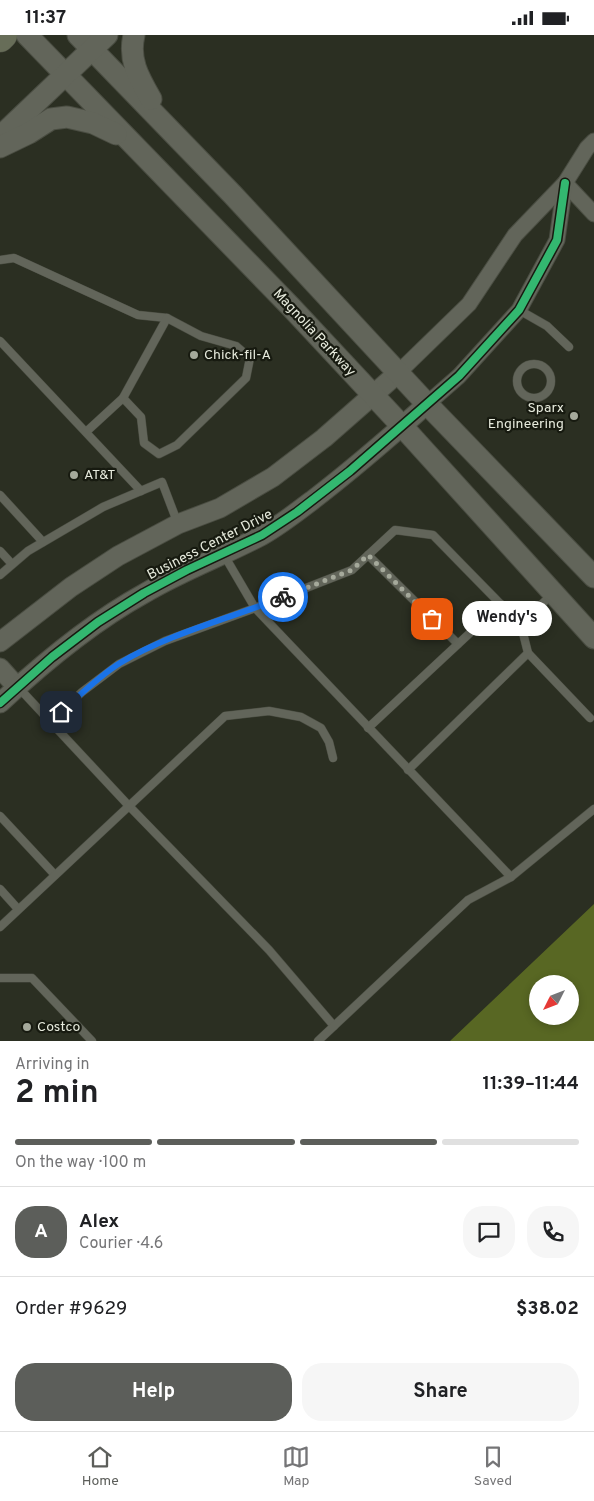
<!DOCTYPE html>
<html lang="en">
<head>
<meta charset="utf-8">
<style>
	body { margin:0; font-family:Overpass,sans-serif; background:#f6f6f6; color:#202124; height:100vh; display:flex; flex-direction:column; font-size:19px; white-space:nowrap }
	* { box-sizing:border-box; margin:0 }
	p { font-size:16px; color:#757577 }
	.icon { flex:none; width:28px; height:28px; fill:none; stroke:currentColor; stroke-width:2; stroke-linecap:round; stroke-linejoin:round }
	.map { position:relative; height:1006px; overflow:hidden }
	.drawer { display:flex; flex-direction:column; background:#fff; flex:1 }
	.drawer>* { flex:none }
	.needle { width:32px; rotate:228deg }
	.tools { position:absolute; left:529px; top:940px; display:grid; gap:10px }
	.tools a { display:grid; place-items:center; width:50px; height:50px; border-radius:50%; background:#fff; box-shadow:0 2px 8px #0003; font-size:25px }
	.pin { position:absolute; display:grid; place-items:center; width:42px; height:42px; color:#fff; margin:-21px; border-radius:10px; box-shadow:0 2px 8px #0006 }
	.courier { position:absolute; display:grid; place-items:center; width:50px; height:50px; margin:-25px; border:4px solid #1a73e8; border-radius:50%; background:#fff; color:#222; box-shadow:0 1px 6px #0007 }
	.bubble { position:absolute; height:35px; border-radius:18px; background:#fff; box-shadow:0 2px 8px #0003; font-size:16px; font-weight:700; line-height:35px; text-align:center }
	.summary em { font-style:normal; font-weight:700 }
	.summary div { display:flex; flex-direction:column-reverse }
	.summary { display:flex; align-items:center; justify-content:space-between; height:85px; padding:0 15px }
	h1 { font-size:32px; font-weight:700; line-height:38px }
	.bar { display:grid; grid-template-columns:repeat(4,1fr); gap:8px 5px; align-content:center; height:60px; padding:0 15px }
	.bar i { height:6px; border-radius:4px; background:#e0e0e0 }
	.bar .selected { background:#5c5e5a }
	.bar p { grid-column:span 4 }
	.line { display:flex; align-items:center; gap:12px; padding:0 15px; border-top:1px solid #e0e0e0 }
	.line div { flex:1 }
	.round { display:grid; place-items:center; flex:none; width:52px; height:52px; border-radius:20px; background:#f6f6f6 }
	.action { display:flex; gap:10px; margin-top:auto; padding:10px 15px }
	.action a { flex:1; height:58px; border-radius:20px; background:#5c5e5a; color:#fff; font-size:20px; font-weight:700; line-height:58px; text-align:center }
	.action a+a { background:#f6f6f6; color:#202124 }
	.status { display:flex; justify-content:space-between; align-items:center; height:35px; padding:0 25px; background:#fff; direction:ltr }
	.status svg { height:14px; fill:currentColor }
	.tabs { display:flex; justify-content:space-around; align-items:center; height:70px; border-top:1px solid #e0e0e0; background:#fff; font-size:14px; color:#757577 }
	.tabs a { display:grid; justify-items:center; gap:2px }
	.tabs .selected { color:#5c5e5a }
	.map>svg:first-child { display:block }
	.water { fill:#586723; fill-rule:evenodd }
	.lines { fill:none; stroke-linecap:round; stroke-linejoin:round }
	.service-casing { stroke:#4a4d42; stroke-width:9 }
	.minor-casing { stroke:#4a4d42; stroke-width:17 }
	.tertiary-casing { stroke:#4a4d42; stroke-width:21 }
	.secondary-casing { stroke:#4a4d42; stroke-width:23 }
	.motorway-casing { stroke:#4a4d42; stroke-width:29 }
	.service { stroke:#62655a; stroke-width:8 }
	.minor { stroke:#62655a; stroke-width:15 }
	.tertiary { stroke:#62655a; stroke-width:19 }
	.secondary { stroke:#62655a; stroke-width:21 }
	.motorway { stroke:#676d58; stroke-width:28 }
	.cycleway-casing { stroke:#171a10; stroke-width:11 }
	.cycleway { stroke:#33b770; stroke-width:8 }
	.done { stroke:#a5a99b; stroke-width:5; stroke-dasharray:0 9 }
	.route { stroke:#1a73e8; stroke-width:6 }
	.poi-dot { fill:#a5a99b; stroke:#171a10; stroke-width:2 }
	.labels { text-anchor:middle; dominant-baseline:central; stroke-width:4.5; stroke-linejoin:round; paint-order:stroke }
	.street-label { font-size:14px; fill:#e6eadc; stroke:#171a10 }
	.poi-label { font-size:14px; fill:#e6eadc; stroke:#171a10; text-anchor:start }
</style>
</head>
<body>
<div class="status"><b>11:37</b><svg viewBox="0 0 49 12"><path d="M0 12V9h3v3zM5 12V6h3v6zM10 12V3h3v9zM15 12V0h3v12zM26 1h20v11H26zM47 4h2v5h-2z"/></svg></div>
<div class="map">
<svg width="594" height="1006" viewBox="0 0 594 1006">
	<rect width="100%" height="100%" fill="#2b2f22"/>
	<path class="water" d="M594,869v137h-144zM538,949h32v32h-32z"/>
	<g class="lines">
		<defs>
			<g id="service">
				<path d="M0,225l14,-2 124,57 29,3 34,18 35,10 14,12 -4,20 -69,67 -18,9 -15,-11 -3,-26 -18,-19"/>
				<path d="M519,275l28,16 22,21"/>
				<path d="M0,306l141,150"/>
				<circle cx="534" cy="346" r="17"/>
				<path d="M86,397l37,-34 44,-80"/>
				<path d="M0,460l43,47"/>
				<path d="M0,516l12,13"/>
				<path d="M224,520l31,53 256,269"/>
				<path d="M368,520l90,89"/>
				<path d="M0,540l28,-24 75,-44 59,-25 16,42"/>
				<path d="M528,618l62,65"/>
				<path d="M18,652l111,119 140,144 65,76"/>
				<path d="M51,686l31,-29 37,-28 46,-23 90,-33 97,-38 43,-40 38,5 88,90"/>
				<path d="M368,693l133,-124"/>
				<path d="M408,735l120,-117 -7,-28 31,-31"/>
				<path d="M0,781l55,59"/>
				<path d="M0,854l18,20"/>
				<path d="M0,892l225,-211 44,-5 32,6 20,11 8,14 4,16"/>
				<path d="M0,943h32l60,63"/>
				<path d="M318,1006l150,-141 43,-23 83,-68"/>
			</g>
			<g id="minor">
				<path d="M565,148l29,31"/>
				<path d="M398,338l71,-69 46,-69 50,-52 22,-35 7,-7"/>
				<path d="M427,369l32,-28 60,-66 38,-70 8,-57"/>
			</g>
			<g id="tertiary">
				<path d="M0,607l71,-55 47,-31 60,-32 42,-16 53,-31 51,-39 74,-65"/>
				<path d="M0,633l17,19"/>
				<path d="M0,668c44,-41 92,-81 145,-110 37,-22 78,-37 116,-57 18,-10 36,-24 53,-37 39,-30 76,-62 113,-95"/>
			</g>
			<g id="secondary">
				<path d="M27,0l263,271 112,120 192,212"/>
				<path d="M78,0l155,160 194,209 167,173"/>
				<path d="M134,0c-6,25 5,43 17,64"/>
				<path d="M0,102l107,-102"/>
				<path d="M0,112l29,-14 22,-14 16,-2 26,6 23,11"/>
			</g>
			<path id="motorway" d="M0,3l3,-3"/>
		</defs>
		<use href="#service" class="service-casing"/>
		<use href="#minor" class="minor-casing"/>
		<use href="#tertiary" class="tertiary-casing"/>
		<use href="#secondary" class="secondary-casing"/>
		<use href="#motorway" class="motorway-casing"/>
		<use href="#service" class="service"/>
		<use href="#minor" class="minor"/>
		<use href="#tertiary" class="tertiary"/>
		<use href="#secondary" class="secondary"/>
		<use href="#motorway" class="motorway"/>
		<defs>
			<path id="cycleway" d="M0,668l52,-46 46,-35 46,-29 43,-23 75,-35 35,-23 53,-41 109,-95 60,-66 38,-70 8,-57"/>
		</defs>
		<use href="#cycleway" class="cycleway-casing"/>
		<use href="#cycleway" class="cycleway"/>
	</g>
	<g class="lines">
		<path class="done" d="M283,562l69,-27 16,-15 64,64"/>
		<path class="route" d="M61,677c19,-17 38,-36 59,-49 50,-30 109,-44 163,-66"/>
	</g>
	<g class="poi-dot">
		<circle cx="194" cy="320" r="5"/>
		<circle cx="574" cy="381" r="5"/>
		<circle cx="74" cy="440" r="5"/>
		<circle cx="27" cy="992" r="5"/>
	</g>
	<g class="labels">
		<g class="street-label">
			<text transform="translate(314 298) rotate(47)">Magnolia Parkway</text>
			<text transform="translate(210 510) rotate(-27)">Business Center Drive</text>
		</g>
		<g class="poi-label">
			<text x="204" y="320">Chick-fil-A</text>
			<text x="564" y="373" text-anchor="end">Sparx<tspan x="564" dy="16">Engineering</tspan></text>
			<text x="84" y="440">AT&amp;T</text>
			<text x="37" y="992">Costco</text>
		</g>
	</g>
</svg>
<div class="tools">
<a><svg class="needle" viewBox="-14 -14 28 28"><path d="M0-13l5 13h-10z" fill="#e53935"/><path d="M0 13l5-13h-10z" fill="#757577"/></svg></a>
</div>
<div class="pin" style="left:432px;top:584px;background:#ea580c"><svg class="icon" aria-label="bag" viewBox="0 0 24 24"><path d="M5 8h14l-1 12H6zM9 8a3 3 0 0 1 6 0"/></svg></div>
<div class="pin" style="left:61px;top:677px;background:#1f2937"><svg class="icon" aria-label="home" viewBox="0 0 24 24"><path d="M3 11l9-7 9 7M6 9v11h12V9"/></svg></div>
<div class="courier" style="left:283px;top:562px"><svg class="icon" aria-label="bike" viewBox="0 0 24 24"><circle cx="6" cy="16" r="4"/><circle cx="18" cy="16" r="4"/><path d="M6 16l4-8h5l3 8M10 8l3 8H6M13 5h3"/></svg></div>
<div class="bubble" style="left:462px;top:566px;width:90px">Wendy's</div>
</div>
<section class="drawer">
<div class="summary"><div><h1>2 min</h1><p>Arriving in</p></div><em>11:39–11:44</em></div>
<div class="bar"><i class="selected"></i><i class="selected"></i><i class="selected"></i><i></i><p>On the way · 100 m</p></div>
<div class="line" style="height:90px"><b class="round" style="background:#5c5e5a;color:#fff">A</b><div><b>Alex</b><p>Courier · 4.6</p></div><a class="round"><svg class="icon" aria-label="chat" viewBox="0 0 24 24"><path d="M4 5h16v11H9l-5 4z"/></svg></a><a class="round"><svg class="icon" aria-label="phone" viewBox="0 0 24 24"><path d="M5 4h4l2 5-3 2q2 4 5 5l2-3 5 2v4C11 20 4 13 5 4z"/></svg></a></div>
<div class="line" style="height:65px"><div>Order #9629</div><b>$38.02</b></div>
<div class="action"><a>Help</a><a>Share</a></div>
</section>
<nav class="tabs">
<a class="selected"><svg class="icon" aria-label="home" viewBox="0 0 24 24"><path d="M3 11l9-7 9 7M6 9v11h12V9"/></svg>Home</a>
<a><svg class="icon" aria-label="map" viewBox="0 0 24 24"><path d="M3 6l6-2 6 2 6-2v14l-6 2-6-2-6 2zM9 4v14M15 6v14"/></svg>Map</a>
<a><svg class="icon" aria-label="saved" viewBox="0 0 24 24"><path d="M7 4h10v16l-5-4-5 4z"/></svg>Saved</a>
</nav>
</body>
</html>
